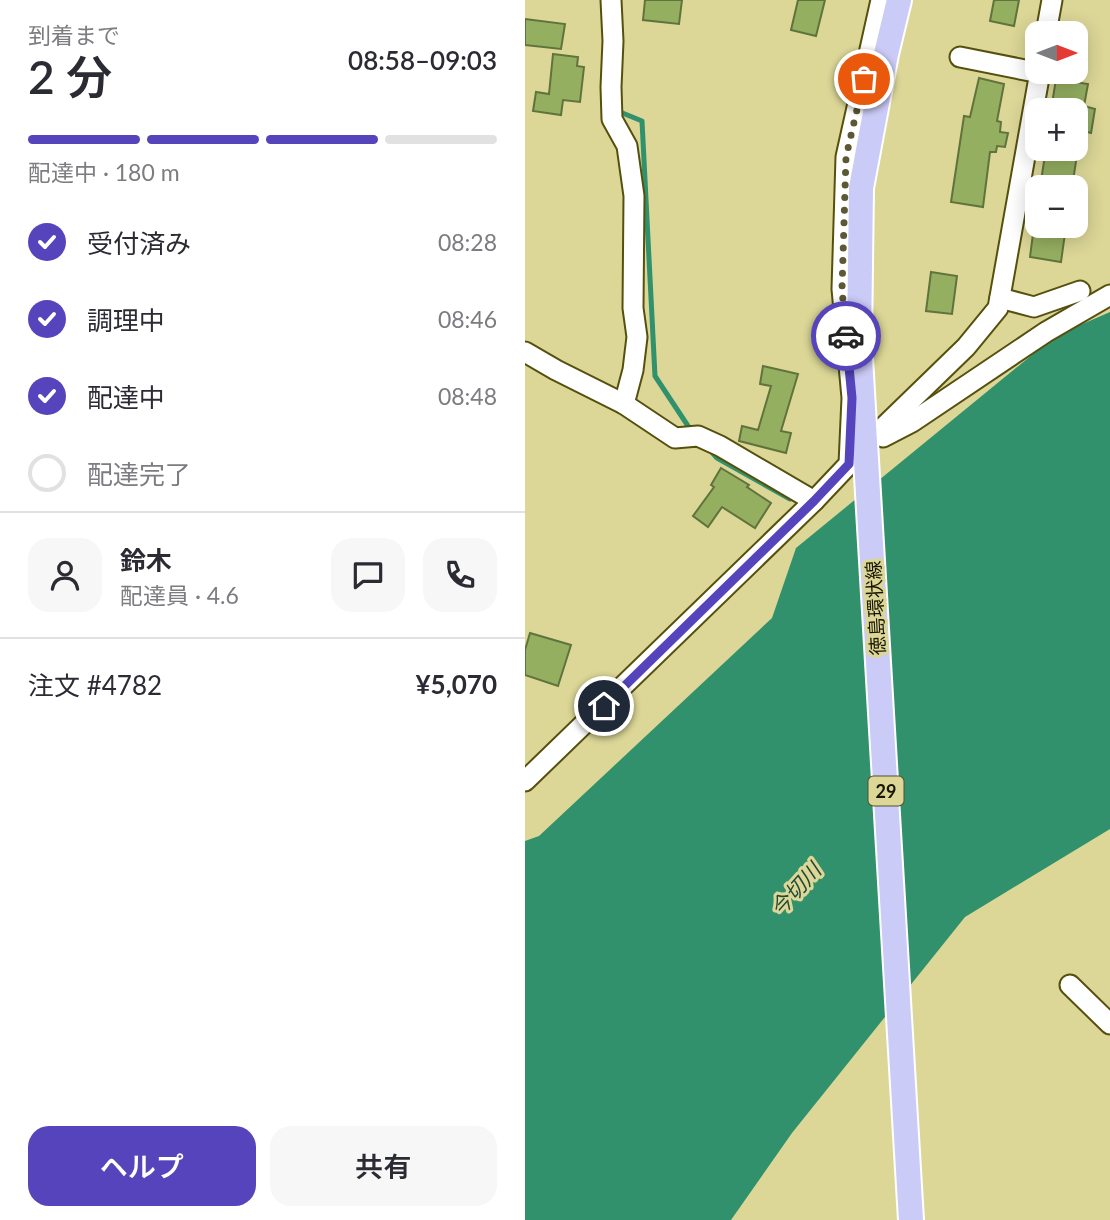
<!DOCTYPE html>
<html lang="ja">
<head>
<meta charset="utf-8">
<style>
	body { margin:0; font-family:Lato,"Noto Sans JP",sans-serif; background:#f7f7f7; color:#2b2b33; height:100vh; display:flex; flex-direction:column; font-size:26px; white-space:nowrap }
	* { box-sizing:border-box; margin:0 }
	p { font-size:23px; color:#7c7c81 }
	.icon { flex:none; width:38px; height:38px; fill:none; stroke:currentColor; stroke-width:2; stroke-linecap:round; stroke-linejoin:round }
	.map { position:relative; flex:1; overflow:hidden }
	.side { display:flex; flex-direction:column; background:#fff; width:525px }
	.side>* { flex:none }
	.needle { width:46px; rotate:90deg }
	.controls { position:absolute; left:500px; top:21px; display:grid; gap:14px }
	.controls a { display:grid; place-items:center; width:63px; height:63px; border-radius:14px; background:#fff; box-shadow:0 4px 18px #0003; font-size:35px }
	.pin { position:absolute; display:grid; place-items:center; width:60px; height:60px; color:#fff; margin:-30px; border:4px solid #fff; border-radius:50%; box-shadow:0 2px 7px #0007 }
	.courier { position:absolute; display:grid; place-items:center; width:70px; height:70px; margin:-35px; border:5px solid #54b; border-radius:50%; background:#fff; color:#222; box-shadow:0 2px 9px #0007 }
	.head em { font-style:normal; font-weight:600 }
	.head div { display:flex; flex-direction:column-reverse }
	.head { display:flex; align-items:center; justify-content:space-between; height:119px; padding:0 28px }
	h1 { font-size:46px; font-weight:600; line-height:52px }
	.bar { display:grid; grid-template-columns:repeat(4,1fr); gap:10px 7px; align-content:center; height:84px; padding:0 28px }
	.bar i { height:9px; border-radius:5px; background:#e1e1e2 }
	.bar .active { background:#54b }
	.bar p { grid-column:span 4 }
	.line { display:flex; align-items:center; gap:18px; padding:0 28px; border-top:2px solid #e1e1e2 }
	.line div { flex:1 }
	.round { display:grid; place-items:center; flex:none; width:74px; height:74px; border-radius:21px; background:#f7f7f7 }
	ol { padding:0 28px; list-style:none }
	li { display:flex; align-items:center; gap:21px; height:77px }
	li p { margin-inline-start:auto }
	li .icon { padding:7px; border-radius:50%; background:#54b; color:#fff; stroke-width:4 }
	li:last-child { color:#7c7c81 }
	li i { width:38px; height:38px; border:4px solid #e1e1e2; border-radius:50% }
	.primary-button { display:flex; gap:14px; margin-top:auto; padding:14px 28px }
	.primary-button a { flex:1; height:80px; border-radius:21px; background:#54b; color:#fff; font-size:28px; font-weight:600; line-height:80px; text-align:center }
	.primary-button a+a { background:#f7f7f7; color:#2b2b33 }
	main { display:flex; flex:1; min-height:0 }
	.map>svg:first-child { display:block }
	.water { fill:#30916c }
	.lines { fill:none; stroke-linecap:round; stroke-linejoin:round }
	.stream { stroke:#30916c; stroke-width:5 }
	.building { fill:#95af61; stroke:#61733c; stroke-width:2 }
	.minor-casing { stroke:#56500e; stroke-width:23 }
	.major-casing { stroke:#fff; stroke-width:28 }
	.minor { stroke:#fff; stroke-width:19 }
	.major { stroke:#cbcbf7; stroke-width:24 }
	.done { stroke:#5c5835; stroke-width:7; stroke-dasharray:0 12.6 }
	.route { stroke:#54b; stroke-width:9 }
	.labels { text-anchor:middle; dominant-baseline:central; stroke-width:6; stroke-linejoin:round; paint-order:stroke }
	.shield { fill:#dcd797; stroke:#524e2d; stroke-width:2 }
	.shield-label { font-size:18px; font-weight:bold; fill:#171400 }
	.street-label { font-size:19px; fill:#171400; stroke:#dcd797 }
	.water-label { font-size:21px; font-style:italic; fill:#214938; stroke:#dcd797 }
</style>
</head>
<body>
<main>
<section class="side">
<div class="head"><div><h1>2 分</h1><p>到着まで</p></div><em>08:58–09:03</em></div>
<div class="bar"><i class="active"></i><i class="active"></i><i class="active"></i><i></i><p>配達中 · 180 m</p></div>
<ol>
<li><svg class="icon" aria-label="check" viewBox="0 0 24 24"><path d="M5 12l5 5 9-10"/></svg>受付済み<p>08:28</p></li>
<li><svg class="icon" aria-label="check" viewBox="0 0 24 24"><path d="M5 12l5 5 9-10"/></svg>調理中<p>08:46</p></li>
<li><svg class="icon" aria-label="check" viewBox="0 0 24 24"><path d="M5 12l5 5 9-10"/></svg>配達中<p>08:48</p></li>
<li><i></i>配達完了</li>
</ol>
<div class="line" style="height:126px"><a class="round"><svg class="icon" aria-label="person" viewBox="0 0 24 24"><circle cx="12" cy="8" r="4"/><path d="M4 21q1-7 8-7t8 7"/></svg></a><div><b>鈴木</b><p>配達員 · 4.6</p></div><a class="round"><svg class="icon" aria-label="chat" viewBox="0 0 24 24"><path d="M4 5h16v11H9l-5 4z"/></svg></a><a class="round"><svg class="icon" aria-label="phone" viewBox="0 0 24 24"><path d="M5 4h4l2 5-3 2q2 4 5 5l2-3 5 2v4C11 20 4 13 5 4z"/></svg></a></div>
<div class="line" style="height:91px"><div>注文 #4782</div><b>¥5,070</b></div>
<div class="primary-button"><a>ヘルプ</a><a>共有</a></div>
</section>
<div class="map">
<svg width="585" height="1220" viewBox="0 0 585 1220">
	<rect width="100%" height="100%" fill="#dcd797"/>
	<path class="water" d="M585,312v517l-145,88 -173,216 -61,87h-206v-379l14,-5 233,-218 24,-70 259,-212z"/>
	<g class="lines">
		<g class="stream">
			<path d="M95,112l22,9 13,255 37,56"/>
			<path d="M184,449l8,9 73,41"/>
		</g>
	</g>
	<g class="building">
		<path d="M120,0h37l-3,24 -36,-4z"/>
		<path d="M273,0h27l-9,36 -25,-6z"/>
		<path d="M469,0h25l-5,26 -24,-5z"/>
		<path d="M0,19l40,5 -4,25 -36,-4z"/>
		<path d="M28,54l25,3 -1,9 7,1 -4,35 -17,-2 -2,15 -28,-4 3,-19 13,2z"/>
		<path d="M454,78l25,6 -7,37 4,1 -1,10 8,1 -3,14 -8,-1 -1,6h-6l-7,55 -32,-5 13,-86 6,1z"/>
		<path d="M531,79l32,5 -4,22 11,3 -4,24 -15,-4v-19h-25z"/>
		<path d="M521,149h32l-6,38h-32z"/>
		<path d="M509,226h32l-5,36 -31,-5z"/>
		<path d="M406,272l26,4 -5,38 -26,-3z"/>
		<path d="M238,366l35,8 -17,57 10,2 -5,20 -47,-12 3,-15 16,4 13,-44 -11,-2z"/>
		<path d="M196,468l28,17 -2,2 24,16 -16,25 -33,-21 -14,20 -15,-11 21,-29 -3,-2z"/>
		<path d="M5,633l41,12 -13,41 -33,-11v-25z"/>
	</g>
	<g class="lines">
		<defs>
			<g id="minor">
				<path d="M86,0l2,41 -2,46 1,32 15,27 7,50 -1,112 4,29 -4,33 -9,34"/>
				<path d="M521,33l6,-33"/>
				<path d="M435,57l80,16"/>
				<path d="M475,298l34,9 46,-16"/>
				<path d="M0,352l31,18 68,34 51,34 23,-2 22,10 94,55"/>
				<path d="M358,437l29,-15 134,-90 64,-37"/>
				<path d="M340,445l101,-98 32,-39 42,-236"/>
				<path d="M0,781l289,-280 35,-37 3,-66 -10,-109 4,-132 35,-157"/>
				<path d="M545,985l40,39"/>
			</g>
			<path id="major" d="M374,0l-13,54 -25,134 -2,153 52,879"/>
		</defs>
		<use href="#minor" class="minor-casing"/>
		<use href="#major" class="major-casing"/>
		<use href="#minor" class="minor"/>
		<use href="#major" class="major"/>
	</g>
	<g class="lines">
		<path class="done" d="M321,336l-4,-47 4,-132 18,-78"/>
		<path class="route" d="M79,706l210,-205 35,-37 3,-66 -6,-62"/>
	</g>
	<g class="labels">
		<rect class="shield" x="343.5" y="776.5" width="35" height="29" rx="5"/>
		<g class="shield-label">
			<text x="361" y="791">29</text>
		</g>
		<g class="street-label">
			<text transform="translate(350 608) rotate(-93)">徳島環状線</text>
		</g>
		<g class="water-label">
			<text transform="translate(270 889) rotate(-48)">今切川</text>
		</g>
	</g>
</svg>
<div class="controls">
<a><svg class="needle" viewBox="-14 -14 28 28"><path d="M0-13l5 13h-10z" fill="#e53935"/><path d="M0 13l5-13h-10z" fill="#7c7c81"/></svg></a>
<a>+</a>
<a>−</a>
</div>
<div class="pin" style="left:339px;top:79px;background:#ea580c"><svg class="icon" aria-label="bag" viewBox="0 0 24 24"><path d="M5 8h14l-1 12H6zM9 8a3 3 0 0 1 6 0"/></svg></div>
<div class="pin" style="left:79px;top:706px;background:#1f2937"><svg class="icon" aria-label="home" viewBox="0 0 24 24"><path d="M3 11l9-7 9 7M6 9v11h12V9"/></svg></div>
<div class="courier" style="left:321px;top:336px"><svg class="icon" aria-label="car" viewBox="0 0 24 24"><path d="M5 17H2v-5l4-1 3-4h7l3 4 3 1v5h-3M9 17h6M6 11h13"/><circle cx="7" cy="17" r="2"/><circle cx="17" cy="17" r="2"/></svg></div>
</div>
</main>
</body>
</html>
